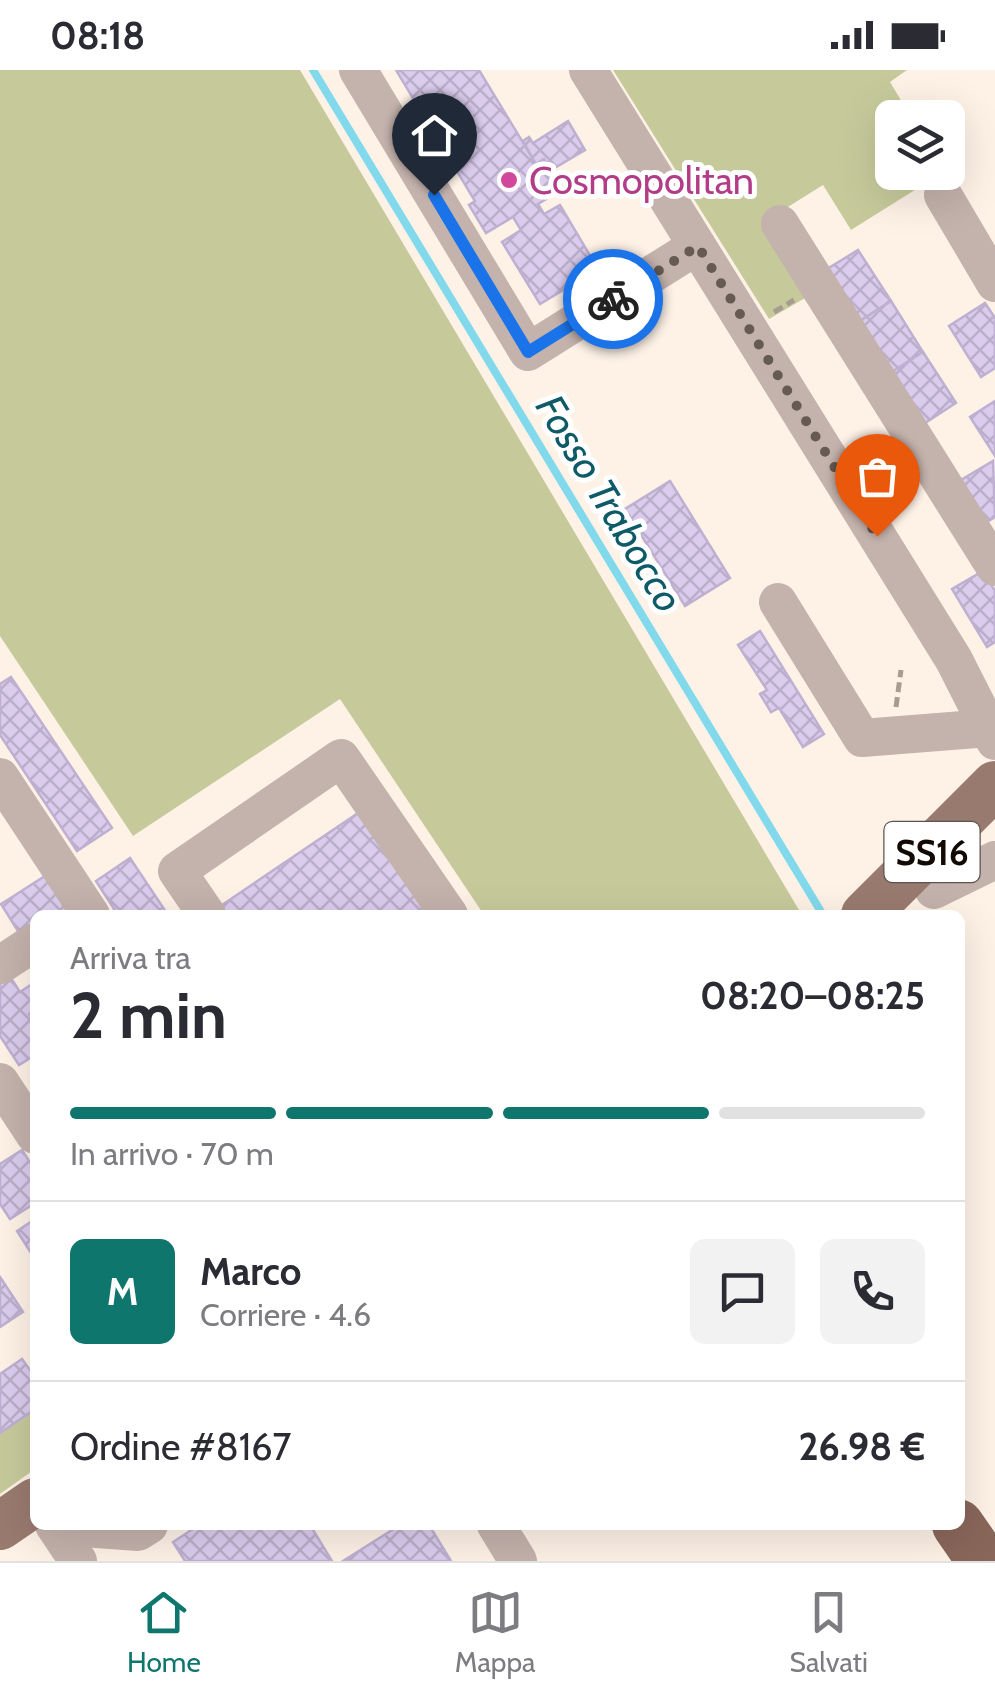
<!DOCTYPE html>
<html lang="it">
<head>
<meta charset="utf-8">
<style>
	body { margin:0; font-family:Cabin,sans-serif; background:#f2f2f3; color:#2b2b33; height:100vh; display:flex; flex-direction:column; font-size:38px; white-space:nowrap }
	* { box-sizing:border-box; margin:0 }
	p { font-size:32px; color:#7c7c81 }
	.icon { flex:none; width:55px; height:55px; fill:none; stroke:currentColor; stroke-width:2; stroke-linecap:round; stroke-linejoin:round }
	.map { position:relative; flex:1; overflow:hidden }
	.sheet { position:absolute; left:30px; top:840px; width:935px; height:620px; display:flex; flex-direction:column; background:#fff; border-radius:15px; box-shadow:0 10px 40px #0002 }
	.sheet>* { flex:none }
	.fabs { position:absolute; left:875px; top:30px; display:grid; gap:20px }
	.fabs a { display:grid; place-items:center; width:90px; height:90px; border-radius:15px; background:#fff; box-shadow:0 10px 40px #0002; font-size:50px }
	.pin { position:absolute; display:grid; place-items:center; width:85px; height:85px; color:#fff; margin:-102px -42px; border-radius:50% 50% 50% 0; rotate:-45deg; box-shadow:0 0 10px #0007 }
	.pin .icon { rotate:45deg }
	.courier { position:absolute; display:grid; place-items:center; width:100px; height:100px; margin:-50px; border:8px solid #1a73e8; border-radius:50%; background:#fff; color:#222; box-shadow:0 2px 12px #0007 }
	.head em { font-style:normal; font-weight:700 }
	.head div { display:flex; flex-direction:column-reverse }
	.head { display:flex; align-items:center; justify-content:space-between; height:170px; padding:0 40px }
	h1 { font-size:65px; font-weight:700; line-height:75px }
	.bar { display:grid; grid-template-columns:repeat(4,1fr); gap:15px 10px; align-content:center; height:120px; padding:0 40px }
	.bar i { height:12px; border-radius:8px; background:#e1e1e2 }
	.bar .active { background:#0f766e }
	.bar p { grid-column:span 4 }
	.line { display:flex; align-items:center; gap:25px; padding:0 40px; border-top:2px solid #e1e1e2 }
	.line div { flex:1 }
	.round { display:grid; place-items:center; flex:none; width:105px; height:105px; border-radius:15px; background:#f2f2f3 }
	.status { display:flex; justify-content:space-between; align-items:center; height:70px; padding:0 50px; background:#fff; direction:ltr }
	.status svg { height:28px; fill:currentColor }
	.tabs { display:flex; justify-content:space-around; align-items:center; height:140px; border-top:2px solid #e1e1e2; background:#fff; font-size:28px; color:#7c7c81 }
	.tabs a { display:grid; justify-items:center; gap:5px }
	.tabs .active { color:#0f766e }
	.map>svg:first-child { display:block }
	.green { fill:#c6ca9b }
	.lines { fill:none; stroke-linecap:round; stroke-linejoin:round }
	.stream { stroke:#82d9ec; stroke-width:8 }
	.building { fill:url(#building-cross-hatch); stroke:#bfb0d2; stroke-width:2.5 }
	.path { stroke:#a79c92; stroke-width:5; stroke-dasharray:10 5; stroke-linecap:butt }
	.minor { stroke:#c4b2ac; stroke-width:38 }
	.major { stroke:#997a6f; stroke-width:48 }
	.highway { stroke:#89665a; stroke-width:52 }
	.done { stroke:#655b53; stroke-width:10; stroke-dasharray:0 18 }
	.route { stroke:#1a73e8; stroke-width:12 }
	.hotel-dot { fill:#d1479c; stroke:#fff; stroke-width:4 }
	.labels { text-anchor:middle; dominant-baseline:central; stroke-width:10; stroke-linejoin:round; paint-order:stroke }
	.shield { fill:#fff; stroke:#5a544f; stroke-width:2.5 }
	.shield-label { font-size:35px; font-weight:bold; fill:#130a03 }
	.hotel-label { font-size:38px; fill:#b23c85; stroke:#fff; text-anchor:start }
	.water-label { font-size:40px; font-style:italic; fill:#0e5a67; stroke:#fff }
</style>
</head>
<body>
<div class="status"><b>08:18</b><svg viewBox="0 0 49 12"><path d="M0 12V9h3v3zM5 12V6h3v6zM10 12V3h3v9zM15 12V0h3v12zM26 1h20v11H26zM47 4h2v5h-2z"/></svg></div>
<div class="map">
<svg width="995" height="1491" viewBox="0 0 995 1491">
	<defs>
		<pattern id="building-cross-hatch" width="8" height="8" patternUnits="userSpaceOnUse" patternTransform="scale(2.5)"><rect width="8" height="8" fill="#dbccee"/><path d="M0 0l8 8M0 8l8-8" fill="none" stroke="#bbaeca"/></pattern>
	</defs>
	<rect width="100%" height="100%" fill="#fef2e7"/>
	<g class="green">
		<path d="M0,0h300l502,845h-318l-144,-216 -207,137 -133,-200z"/>
		<path d="M613,0h294l-17,12 21,35 -19,1v54l50,1 -91,57 -28,-45 -56,35 45,74 -43,25z"/>
		<path d="M35,1339v60l-35,25v-61z"/>
	</g>
	<g class="lines">
		<path class="stream" d="M313,0l510,845"/>
	</g>
	<g class="building">
		<path d="M396,0h83l57,94 8,-5 19,30 -25,15 6,10 16,-9 38,64 -58,35 -38,-62 19,-12 -8,-13 -27,16 -17,-28 6,-4z"/>
		<path d="M568,51l17,29 -34,20 -7,-11 -8,5 -13,-23 6,-4 4,6z"/>
		<path d="M858,180l33,51 -34,22 -33,-52z"/>
		<path d="M891,231l32,51 -34,22 -32,-51z"/>
		<path d="M985,233l10,15v50l-14,9 -32,-51z"/>
		<path d="M923,282l33,51 -34,22 -33,-51z"/>
		<path d="M995,331v55l-25,-39z"/>
		<path d="M993,391l2,56 -8,5 -26,-42z"/>
		<path d="M670,411l60,97 -45,28 -60,-97z"/>
		<path d="M983,501l12,20v51l-8,5 -35,-58z"/>
		<path d="M760,561l64,103 -21,13 -24,-39 -8,4 -11,-18 7,-4 -29,-45z"/>
		<path d="M11,607l101,151 -35,23 -77,-116v-51z"/>
		<path d="M364,739l72,106h-212l-5,-8z"/>
		<path d="M130,788l38,57h-50l-22,-34z"/>
		<path d="M45,806l22,34 -8,5h-24v16l-12,8 -22,-35z"/>
		<path d="M7,902l13,20 15,-10v27l-6,5 6,9v32l-16,10 -19,-29v-60z"/>
		<path d="M22,1080l13,20v33l-25,16 -10,-15v-40z"/>
		<path d="M35,1149v40l-18,-28z"/>
		<path d="M0,1207l23,35 -23,15z"/>
		<path d="M22,1289l13,18v32l-35,24v-59z"/>
		<path d="M199,1455h111l22,36h-147l-12,-19z"/>
		<path d="M400,1455h29l22,36h-108z"/>
	</g>
	<g class="lines">
		<g class="path">
			<path d="M774,242l20,-12"/>
			<path d="M896,637l5,-37"/>
		</g>
		<g class="minor">
			<path d="M358,0l170,282 169,-106"/>
			<path d="M588,0l366,590 41,81"/>
			<path d="M943,125l52,88"/>
			<path d="M780,154l215,343"/>
			<path d="M778,532l84,136 127,-10"/>
			<path d="M0,707l91,138"/>
			<path d="M934,820l61,-30"/>
			<path d="M207,845l-30,-44 164,-113 108,157"/>
			<path d="M0,895l35,-23"/>
			<path d="M0,1012l35,53"/>
			<path d="M54,1455l24,36"/>
			<path d="M496,1455l22,36"/>
			<path d="M55,1456l83,6 11,-7"/>
		</g>
		<g class="major">
			<path d="M865,845l130,-130"/>
			<path d="M0,1456l35,-24"/>
		</g>
		<path class="highway" d="M958,1455l25,36"/>
	</g>
	<g class="lines">
		<path class="done" d="M613,229l85,-53 179,290"/>
		<path class="route" d="M434,125l94,157 85,-53"/>
	</g>
	<circle class="hotel-dot" cx="509" cy="110" r="10"/>
	<g class="labels">
		<rect class="shield" x="884.5" y="752" width="95" height="60" rx="8"/>
		<g class="shield-label">
			<text x="932" y="782">SS16</text>
		</g>
		<g class="hotel-label">
			<text x="529" y="110">Cosmopolitan</text>
		</g>
		<g class="water-label">
			<text transform="translate(610 433) rotate(59)">Fosso Trabocco</text>
		</g>
	</g>
</svg>
<div class="fabs">
<a><svg class="icon" aria-label="layers" viewBox="0 0 24 24"><path d="M12 4l9 5-9 5-9-5zM3 14l9 5 9-5"/></svg></a>
</div>
<div class="pin" style="left:877px;top:466px;background:#ea580c"><svg class="icon" aria-label="bag" viewBox="0 0 24 24"><path d="M5 8h14l-1 12H6zM9 8a3 3 0 0 1 6 0"/></svg></div>
<div class="pin" style="left:434px;top:125px;background:#1f2937"><svg class="icon" aria-label="home" viewBox="0 0 24 24"><path d="M3 11l9-7 9 7M6 9v11h12V9"/></svg></div>
<div class="courier" style="left:613px;top:229px"><svg class="icon" aria-label="bike" viewBox="0 0 24 24"><circle cx="6" cy="16" r="4"/><circle cx="18" cy="16" r="4"/><path d="M6 16l4-8h5l3 8M10 8l3 8H6M13 5h3"/></svg></div>
<section class="sheet">
<div class="head"><div><h1>2 min</h1><p>Arriva tra</p></div><em>08:20–08:25</em></div>
<div class="bar"><i class="active"></i><i class="active"></i><i class="active"></i><i></i><p>In arrivo · 70 m</p></div>
<div class="line" style="height:180px"><b class="round" style="background:#0f766e;color:#fff">M</b><div><b>Marco</b><p>Corriere · 4.6</p></div><a class="round"><svg class="icon" aria-label="chat" viewBox="0 0 24 24"><path d="M4 5h16v11H9l-5 4z"/></svg></a><a class="round"><svg class="icon" aria-label="phone" viewBox="0 0 24 24"><path d="M5 4h4l2 5-3 2q2 4 5 5l2-3 5 2v4C11 20 4 13 5 4z"/></svg></a></div>
<div class="line" style="height:130px"><div>Ordine #8167</div><b>26.98 €</b></div>
</section>
</div>
<nav class="tabs">
<a class="active"><svg class="icon" aria-label="home" viewBox="0 0 24 24"><path d="M3 11l9-7 9 7M6 9v11h12V9"/></svg>Home</a>
<a><svg class="icon" aria-label="map" viewBox="0 0 24 24"><path d="M3 6l6-2 6 2 6-2v14l-6 2-6-2-6 2zM9 4v14M15 6v14"/></svg>Mappa</a>
<a><svg class="icon" aria-label="saved" viewBox="0 0 24 24"><path d="M7 4h10v16l-5-4-5 4z"/></svg>Salvati</a>
</nav>
</body>
</html>
